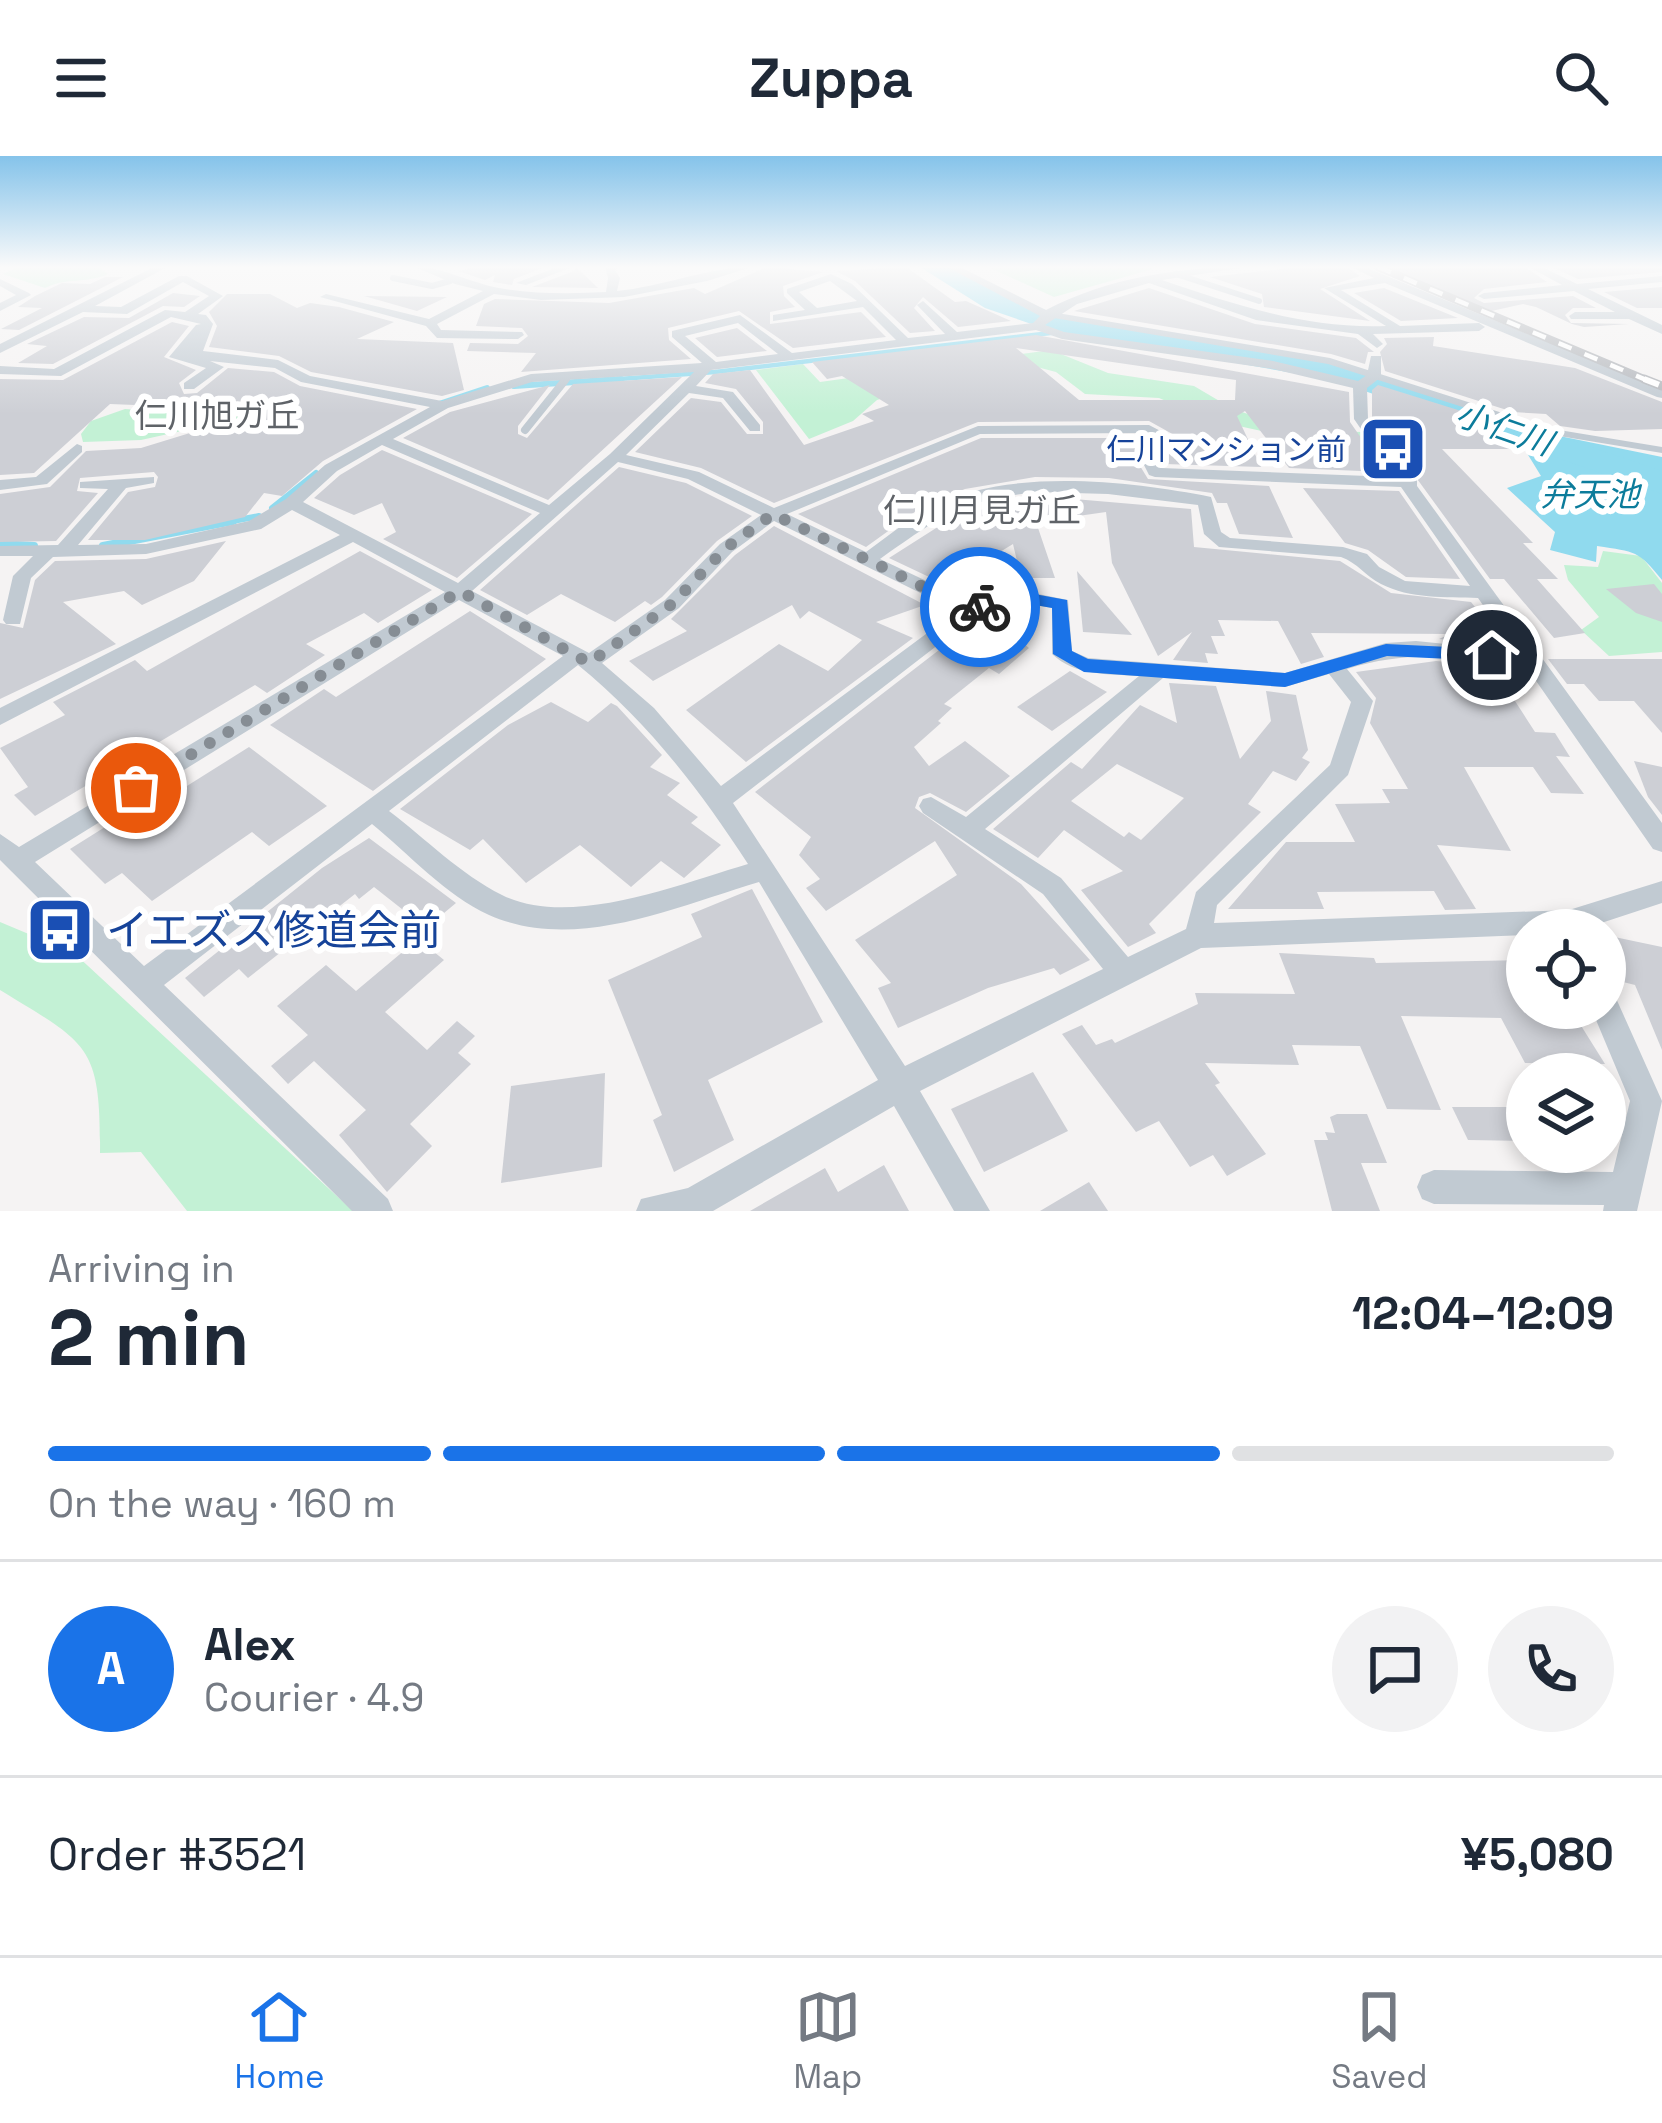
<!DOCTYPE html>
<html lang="en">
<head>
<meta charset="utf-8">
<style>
	body { margin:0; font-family:"Space Grotesk","Noto Sans JP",sans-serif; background:#f2f2f3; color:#1f2937; height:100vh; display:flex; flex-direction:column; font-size:45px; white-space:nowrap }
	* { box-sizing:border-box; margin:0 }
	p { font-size:39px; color:#747a83 }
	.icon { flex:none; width:66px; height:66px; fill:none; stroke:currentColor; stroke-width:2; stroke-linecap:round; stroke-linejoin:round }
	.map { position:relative; height:1055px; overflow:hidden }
	.panel { display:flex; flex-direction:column; background:#fff; flex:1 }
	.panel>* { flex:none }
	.tools { position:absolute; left:1506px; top:753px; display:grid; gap:24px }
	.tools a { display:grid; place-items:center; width:120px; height:120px; border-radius:50%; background:#fff; box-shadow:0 6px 18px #0003; font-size:60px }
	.pin { position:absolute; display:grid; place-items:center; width:102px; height:102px; color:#fff; margin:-51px; border:6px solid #fff; border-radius:50%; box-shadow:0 3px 12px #0007 }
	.courier { position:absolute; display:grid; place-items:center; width:120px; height:120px; margin:-60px; border:9px solid #1a73e8; border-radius:50%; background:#fff; color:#222; box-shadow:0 3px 15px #0007 }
	.head em { font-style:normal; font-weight:600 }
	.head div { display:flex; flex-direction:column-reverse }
	.head { display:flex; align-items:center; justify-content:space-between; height:204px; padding:0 48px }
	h1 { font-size:78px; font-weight:600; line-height:90px }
	.bar { display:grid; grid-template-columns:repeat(4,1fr); gap:18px 12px; align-content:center; height:144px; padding:0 48px }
	.bar i { height:15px; border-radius:9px; background:#e0e1e3 }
	.bar .on { background:#1a73e8 }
	.bar p { grid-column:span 4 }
	.line { display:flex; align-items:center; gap:30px; padding:0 48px; border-top:3px solid #e0e1e3 }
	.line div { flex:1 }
	.round { display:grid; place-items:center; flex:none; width:126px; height:126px; border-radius:63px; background:#f2f2f3 }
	header { display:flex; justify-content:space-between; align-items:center; height:156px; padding:0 48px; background:#fff; font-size:54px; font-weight:600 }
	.dock { display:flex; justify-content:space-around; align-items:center; height:168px; border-top:3px solid #e0e1e3; background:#fff; font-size:33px; color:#747a83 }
	.dock a { display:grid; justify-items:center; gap:6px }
	.dock .on { color:#1a73e8 }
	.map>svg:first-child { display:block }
	.green { fill:#c3f1d5 }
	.water { fill:#90daee }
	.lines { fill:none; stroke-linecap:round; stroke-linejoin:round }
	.stream-far2 { stroke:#90daee; stroke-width:4.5 }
	.stream-far1 { stroke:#90daee; stroke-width:6 }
	.stream { stroke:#90daee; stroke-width:8 }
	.river { fill:#90daee; fill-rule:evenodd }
	.building { fill:#cdcfd5; fill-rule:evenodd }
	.service-far1 { stroke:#c1cad2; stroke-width:6 }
	.service { stroke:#c1cad2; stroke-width:8 }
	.pedestrian { fill:#c1cad2; fill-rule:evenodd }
	.minor { fill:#c1cad2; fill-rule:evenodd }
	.rail-far1-casing { stroke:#b5b8bd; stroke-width:8 }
	.rail-casing { stroke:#b5b8bd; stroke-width:9 }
	.rail-far1 { stroke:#fff; stroke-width:4.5; stroke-dasharray:14; stroke-linecap:butt }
	.rail { stroke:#fff; stroke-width:6; stroke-dasharray:16; stroke-linecap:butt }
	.route { fill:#1a73e8 }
	.done { stroke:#868d94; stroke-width:12; stroke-dasharray:0 21.6 }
	.labels { text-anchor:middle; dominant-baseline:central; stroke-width:12; stroke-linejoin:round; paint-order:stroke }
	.far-transit-label { font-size:30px; fill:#164399; stroke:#fff; text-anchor:end }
	.far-neighbourhood-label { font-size:33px; fill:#5f6368; stroke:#fff }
	.far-water-label { font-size:33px; font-style:italic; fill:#0c7c9b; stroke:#fff }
	.near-transit-label { font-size:42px; fill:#164399; stroke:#fff; text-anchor:start }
</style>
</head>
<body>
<header><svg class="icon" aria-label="menu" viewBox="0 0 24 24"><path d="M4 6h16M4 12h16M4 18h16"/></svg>Zuppa<svg class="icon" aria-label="search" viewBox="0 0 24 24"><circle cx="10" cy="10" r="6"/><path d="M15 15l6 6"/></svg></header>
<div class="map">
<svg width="1662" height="1055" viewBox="0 0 1662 1055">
	<rect width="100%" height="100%" fill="#f5f3f3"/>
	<g class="green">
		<path d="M19,111h79l10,7c-22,10 -42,3 -63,14l-42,-14z"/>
		<path d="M988,111h160l5,2 -99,28z"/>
		<path d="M1051,194l57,23 86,13 39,23 66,22 65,1 10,14 -48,-1 -115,-25 -52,-22 -74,-4 -29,-22 -49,-13 -130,41 -24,21 -44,18 -53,-69 47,-6 17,18z"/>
		<path d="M125,253l145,10 -52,4 -77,17 -58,2 -2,-8 10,-13z"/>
		<path d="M1603,395l38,5 21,27v69l-53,4 -28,-26 18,-13 -31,-37 -4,-15 34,2z"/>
		<path d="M0,766l74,31 279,258h-166l-46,-59 -41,1c1,-109 -12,-109 -100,-163z"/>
	</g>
	<path class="water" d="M1520,272l142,29v123c-24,-30 -26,-28 -65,-34l-1,16 -46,-12 5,-18 -48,-44 34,-12 -27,-44z"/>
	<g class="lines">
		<path class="stream-far2" d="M578,226l137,-10 370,-43"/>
		<g class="stream-far1">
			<path d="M514,230l107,-7"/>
			<path d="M433,250l54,-18"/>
			<path d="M272,352l44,-35"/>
			<path d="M217,368l42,-8"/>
		</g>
		<g class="stream">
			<path d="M0,388l34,2"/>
			<path d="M103,390l130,-25"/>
		</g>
		<path class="river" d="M920,111h30l53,29 61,20 286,50 312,105v23l-329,-114 -284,-50 -64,-22z"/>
	</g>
	<g class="building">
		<path d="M477,111h68l-31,12 -2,6 -19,-3 2,-7 -10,5 -27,-9z"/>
		<path d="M576,111l22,21 -66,-1 42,-16z"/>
		<path d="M767,111l56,5 -40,14 1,10 11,11 -25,5v12l91,-12 25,25 -93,11 -54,-37 -71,17 1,12 22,19 -170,13 15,-19 -69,-2 3,-8 48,1 10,-8 -6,-8 -46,-2 8,-22 11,-5 114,4 85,-15 11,6z"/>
		<path d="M906,111l49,35 11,-1 45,20 -53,6 -35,-30 -9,11 21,23 -25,2 -55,-52 -19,-10z"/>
		<path d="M1298,111h49l13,9 -40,13 50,32 -106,-14 -2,-13 -52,-17z"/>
		<path d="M1376,111h149l22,15 -63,7 -10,9 10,5 89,-7 23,12h-23l-8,7 6,8 58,1 -45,3 -12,-3 -36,-17 -13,-3 -36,8z"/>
		<path d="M1552,111h110v5l-84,7z"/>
		<path d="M105,121h18l-104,53 -18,-1 41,-21 -24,-1 17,-11 27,-13 28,1z"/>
		<path d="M1662,131v21h-25l-33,-16z"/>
		<path d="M1149,132l106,36 101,14 18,14h-6l-3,12 -34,-10 -257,-43z"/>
		<path d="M1384,132l74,30 -57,3 -47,-28z"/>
		<path d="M173,137l27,3 -16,11 -21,-1 -110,58 -35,-1 29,-17 -20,-2 57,-27 45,1z"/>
		<path d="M227,138h43l27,14 13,-5 29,4 55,15 -37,17 96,4 11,47 -22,6 -131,-24 -32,-16 -70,-9 8,-21 -8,-14z"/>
		<path d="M364,140l83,1 -30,14z"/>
		<path d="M172,166l17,4 -25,31 32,13 -17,13 5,11 13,-1 31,-25 46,4 26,14 117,23 -94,52 -41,35 -18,-3 -19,24 -100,23h-57l40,-48 27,-5 3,-10 -4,-5 -74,6 -3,13 21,2 -42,48 -56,1v-48l50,-7 36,-36 55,-3 124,-38 -155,-6 -76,69 -34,2v-96l63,1z"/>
		<path d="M737,172l30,23 -50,6 -22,-19z"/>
		<path d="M1036,179l313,57 1,30 35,50 -96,-4 -44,-57 -8,5 24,51 -97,-3 12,-28 -27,-15 -171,1 -204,81 -73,-35 -66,-16 56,-54 30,4 26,32h16v-12l-27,-33 -31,-6 8,-9 37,-4 54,75 70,-24 -12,-7 27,-9 -47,-29 -15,3 -15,-17zM1016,192l220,32 -1,20h-156z"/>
		<path d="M1434,181l-1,9 142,22 87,34v27l-67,2 -35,-5 -14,-12 -33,-2 -128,-41 -5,-19 7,-8 -3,-6z"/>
		<path d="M682,221l-134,123 -145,-62 47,-26 100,-27 -32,41v8l9,4 46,-54z"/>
		<path d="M1378,229l96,30 36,34h-68l91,94h-10l35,36h-21l48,54 -31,5 -50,-59h-14l-118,-162v-27z"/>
		<path d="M981,282h164l4,2 -12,21 11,18 121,7 24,52 -54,-4 -12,-31h-10l-5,-10 -103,-15 -74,-1 -70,12 -42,17 -57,41 -68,-33z"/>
		<path d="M382,294l150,64 -75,64 -74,-39 13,-7 -14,-29 -28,12 -40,-17 26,-23z"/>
		<path d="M619,311l67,16 66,33 -35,25 -55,56 -11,8 -6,-4 -30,21 -54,-28 -34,21 -47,-25z"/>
		<path d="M1303,332l96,3 61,88 -54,-2 -38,-27 -23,-7z"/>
		<path d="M1039,340l152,13 3,38 146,14 51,32 80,9 35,44 -67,-7 11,-5 -139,-1 13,24 -23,7 -23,-43 -60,-1 7,16h-14l7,18 -13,-1 3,10 -35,-3 19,-28 -34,24 -46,-93 -6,-51 -70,10 19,56h-34l-8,-34 -67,41 -57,-27 66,-42z"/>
		<path d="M774,370l151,79 -49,17 37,16 -167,124 -60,-52 93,-66 49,27 34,-31 -53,-29 -9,8 -8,-14 -139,76 -24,-20 58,-30 -16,-12 64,-64z"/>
		<path d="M226,385l-32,40 -52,24 -18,-14 -61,11 53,42 -116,55v-76l23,5 12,-48 20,-19 91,-2z"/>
		<path d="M360,395l72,39 -54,33 -14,-10 -58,31 19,11 -58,38 -12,-8 -220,131 -21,-21 14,-8 -28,-39 65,-33 -12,-13 82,-42 12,11z"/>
		<path d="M1077,415l55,64 -49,-3z"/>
		<path d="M1654,428l8,10v28l-26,-9 -30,-24z"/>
		<path d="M470,455l76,48 -173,132 -103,-66 54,-36 12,8z"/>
		<path d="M994,463l35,29 -30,26 -10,-6 -45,36 8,4 -14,13 3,2 -27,24 15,19 36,-25 45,35 -44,36 -36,-19 -11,4 -4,11 106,76 69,76 -30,15 -6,-7 -66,20 -90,40 -20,-40 13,-5 -36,-43 102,-65 -22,-34 -109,70 -20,-23 14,-9 -21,-24 12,-18 -56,-45 184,-142 8,4z"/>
		<path d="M1548,503h114v74l-28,-32h-35l-15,-17h-17z"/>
		<path d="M1436,505l86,8 11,15h-29l31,48 20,1 15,24 -14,-1 28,38 -33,-1 -18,-26h-69l47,84 -74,-6 39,64 -31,1 -11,-19 -117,1 7,17h-96l58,-67h69l-20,-38 55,-1 -8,-14h26l-38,-66 6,-25 -20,-26z"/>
		<path d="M1070,515l37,21 -55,39 -35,-24z"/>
		<path d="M1169,527l47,3 24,73 31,-38 -5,-30 30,4 12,55 -6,8 8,4 -14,19 -23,-10 -25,33 13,8 -112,112 7,9 -28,14 -47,-57 42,-19 -59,-41 -26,28 -45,-29 78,-67 11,7 58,-64 37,18zM1117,608l67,34 -43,42 -12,-8 -5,5 -53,-36z"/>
		<path d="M551,546l37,20 23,-19 6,3 45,49 -12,12 30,16 -13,12 31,22 -7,6 30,22 -37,33 -23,-17 -30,26 -51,-42 -54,38 -43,-44 -13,11 -70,-41 108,-84z"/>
		<path d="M249,591l78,59 -58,40 -17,-14 -100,69 -30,-28 -17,11 -35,-35 43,-27 7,6z"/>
		<path d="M1634,605l28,6v48l-14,-18z"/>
		<path d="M369,682l87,65 -30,25 -52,-41 -15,12 -4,-5 -107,84 -9,-9 -35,28 -19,-19 137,-110z"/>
		<path d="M752,733l71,133 -115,58 26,60 -60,32 -21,-52 9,-5 -54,-135 94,-43 -11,-23z"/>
		<path d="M1605,779l57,12v103l-27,-65 -16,-4z"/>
		<path d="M418,783l26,21 -59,52 42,38 30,-29 18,15 -17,17 13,11 -61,60 22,22 -45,46 -48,-57 27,-25 -52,-49 -26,23 -17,-18 37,-31 -31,-29 49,-41 30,26z"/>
		<path d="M1279,797l95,5 2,5 151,-3v48h43l35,56 -80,-1 -24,-45 -100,-2 40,94 -54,-1 -27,-63 -68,-1 7,20 -94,-2 15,20 -5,2 51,69 -39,22 -14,-21 -23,12 -31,-46 -23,11 -74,-98 20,-9 14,20 16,-6 3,4 83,-39 -3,-11 100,1z"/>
		<path d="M1033,916l35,59 -84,41 -33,-63z"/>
		<path d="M605,917l-3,94 -101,16 10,-97z"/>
		<path d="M1452,951h59l16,34 -59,-1z"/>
		<path d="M1337,958h30l20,49h-26l19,48h-48l-18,-71h14l-3,-8 10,1 -5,-16z"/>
		<path d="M884,1009l25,46h-159l75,-43 13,24z"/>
		<path d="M1089,1026l19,29h-68z"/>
	</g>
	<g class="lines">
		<g class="service-far1">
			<path d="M1176,118l83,27"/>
			<path d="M393,122l39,8 18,-5"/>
			<path d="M564,226l4,-6"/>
		</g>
		<path class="service" d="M525,274l41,-51"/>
		<path class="pedestrian" d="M1045,155l285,47 223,71 109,18v6l-115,-19 -219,-70 -286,-48v-4z"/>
		<g class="minor">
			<path d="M154,111h13l-72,39 26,1 58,-31h8l36,20 -25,18 8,1 7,9 -10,27 75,9 32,16 132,25 89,-27 171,-11 -30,-26v-6l68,-16 52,38 104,-13 -33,-33 -90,14v-6l32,-5 -18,-17v-4l44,-15 21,10 56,54 37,-4 -28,-29 6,-4 34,31 76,-9 7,-7 -93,-49h13l86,43c61,-32 133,-43 201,-43l-85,13c73,25 146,49 224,46l-62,-38 50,-10 -23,-11h14l297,122v9l-5,-1 -272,-114 -44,7 59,36 79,-3 6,4 -6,4 -106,3 10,10 -6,4 -19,-14 -102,-14 -107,-37 -72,21 -32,21 19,7 209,29 85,20 9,-6 4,-19h10v21l-14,11 1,31 43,59 6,2v6l245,337v29l-9,-3 -128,-184c-68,-6 -111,-17 -178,4l26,32 -25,74 -131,130 -3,18 355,-13 93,-29v22l-82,27h-53v5l-326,13 -281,143 70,120h-36l-60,-105 -181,105h-77l5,-12 47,-11 190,-108 -119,-198c-84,25 -184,71 -270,33 -44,-20 -80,-61 -117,-91l-208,161 224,214 5,12h-41l-352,-351v-26l19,13 426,-255 -92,-50 -353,183v-17l340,-173 -48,-25 -31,19 -115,25 -93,3 -22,21 -11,46h-14l-3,-4 10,-44 20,-20h-33v-10l58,-1 50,-56 -28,-1v-6l74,-5v6l-28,5 -48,57 68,-1 103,-23 37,-22 39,-34 105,-58 -129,-25 -26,-14 -65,-7 14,6 -30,22h-10v-6l22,-15 -37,-11 27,-32 5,-1 -30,-7 -110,59 -61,-2v-8l54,3 111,-59 20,2 24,-16 -26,-14 -56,32 -44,-2 -83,41v-9zM830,125l27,20 -40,7 -18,-16zM738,167l40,31 -62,8 -31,-26zM1036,174l26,9 211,30 80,19 1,31 40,58 -233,-9 -4,-9 15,-22 -23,-12 -171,1 -204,82 -75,-36 -73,-17 63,-62 34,5 27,33h10v-6l-27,-33 -37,-6 15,-16zM694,216l-84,82 -61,51 -156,-66 55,-31 84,-26zM1146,277l10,5 -15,21 8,16 6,2 246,10 69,99 -65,-5 -26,-14 -12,-13 -24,-7 -113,-9 -9,-6 -10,-35c-81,-16 -199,-29 -276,8 -25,12 -46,31 -69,47l-79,-38 193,-80zM382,289l158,68 -82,70 -155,-81 34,-31zM618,306l70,17 73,36 -41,29 -55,56 -76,53 -117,-62zM1039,336l69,2 90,11 6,29 15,13 122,10c17,6 24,19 40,27 29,15 65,13 97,14l37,53 -99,-10 -30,2 -101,30 -197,-15 -16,-7 -4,-51 -50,-10 -45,13 -93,-44c59,-42 84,-60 159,-67zM774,365l183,90 -236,175 -67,-78 -52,-45 77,-55 53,-56zM459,444l104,56 -419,310 -109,-104zM1019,446l33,6v46c23,22 56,20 87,22l-173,141 -35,-20 -8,2 -4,7 4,7 120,81 60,75 -198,97 -172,-263 245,-189zM578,509c69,56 122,125 170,199 -68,20 -179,65 -246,31 -42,-21 -76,-56 -113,-84zM1329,518l22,28 -21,63 -134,127 -10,37 -58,28 -67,-79 -76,-49 178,-151 122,9z"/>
			<path d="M415,111c28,0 56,16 84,21 35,6 71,6 107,4l2,-14 -3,-11h15l-5,3 5,8 -3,13c43,-4 97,-25 135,-24l-45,14 -83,16 -83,3 -47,-6 -57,30 4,6 81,2 2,3 -6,4 -81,-1 -11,-12 -106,-29 6,-3 103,25 54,-28 -28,-7z"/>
			<path d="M557,111h15l-46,18 -10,-2z"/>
			<path d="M1529,111h13l35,17 85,-8v6l-74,7 74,36v9l-33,-15h-58l-2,-3 6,-4h40l-41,-21 -90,8 -6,-3 6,-3 78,-8z"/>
			<path d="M0,123l29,14 2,2 -31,16v-8l16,-8 -16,-9z"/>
			<path d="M77,288l5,2v6l-35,32 -47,6v-10l36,-3z"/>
			<path d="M1605,836l10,4 47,105 -25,110h-34l1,-6 -170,-1 -12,-5 -5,-12 5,-12 12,-5 179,2 17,-71 -39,-93h14z"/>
		</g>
		<defs>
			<path id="rail-far1" d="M1378,111l273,115"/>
			<path id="rail" d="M1644,223l18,7"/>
		</defs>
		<use href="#rail-far1" class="rail-far1-casing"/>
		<use href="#rail" class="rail-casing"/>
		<use href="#rail-far1" class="rail-far1"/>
		<use href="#rail" class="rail"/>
	</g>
	<linearGradient id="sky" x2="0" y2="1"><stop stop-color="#85c3ea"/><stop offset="0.43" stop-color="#fafafa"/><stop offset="1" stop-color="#fafafa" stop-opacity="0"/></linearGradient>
	<rect width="1662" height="258" fill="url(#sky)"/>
	<path class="route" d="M1018,435l49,9 5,51 16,8 197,14 101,-29 106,5 10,6 -10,6 -105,-5 -102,31 -201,-15 -31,-18 -1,-46 -34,-6 -38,11 -9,-6z"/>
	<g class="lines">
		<path class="done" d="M136,632l324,-197 129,72 83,-59 54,-56 47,-34 198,96 9,-3"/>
	</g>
	<defs>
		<symbol id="bus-square" viewBox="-11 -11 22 22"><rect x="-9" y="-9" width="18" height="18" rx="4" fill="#1a4fb4" stroke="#fff"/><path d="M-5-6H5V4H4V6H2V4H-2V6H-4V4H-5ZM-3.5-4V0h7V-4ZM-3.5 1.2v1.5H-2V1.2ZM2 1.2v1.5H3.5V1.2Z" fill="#fff"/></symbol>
	</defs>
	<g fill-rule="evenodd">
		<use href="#bus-square" x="1355" y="255" width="76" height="76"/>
		<use href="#bus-square" x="22" y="736" width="76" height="76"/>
	</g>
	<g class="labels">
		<g class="far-transit-label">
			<text x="1346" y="293">仁川マンション前</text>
		</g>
		<g class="far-neighbourhood-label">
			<text x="217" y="260">仁川旭ガ丘</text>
			<text x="982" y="355">仁川月見ガ丘</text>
		</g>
		<g class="far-water-label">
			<text transform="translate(1504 273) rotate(19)">小仁川</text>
			<text x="1590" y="339">弁天池</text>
		</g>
		<g class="near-transit-label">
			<text x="106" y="774">イエズス修道会前</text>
		</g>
	</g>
</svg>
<div class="tools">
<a><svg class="icon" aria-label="locate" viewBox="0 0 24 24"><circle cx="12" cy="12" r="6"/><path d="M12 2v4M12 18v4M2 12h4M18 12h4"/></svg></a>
<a><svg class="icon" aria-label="layers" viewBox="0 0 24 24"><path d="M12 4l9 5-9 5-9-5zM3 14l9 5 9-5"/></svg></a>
</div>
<div class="pin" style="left:136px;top:632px;background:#ea580c"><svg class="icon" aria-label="bag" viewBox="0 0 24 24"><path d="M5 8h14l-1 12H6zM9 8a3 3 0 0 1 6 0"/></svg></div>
<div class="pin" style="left:1492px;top:499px;background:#1f2937"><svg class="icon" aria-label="home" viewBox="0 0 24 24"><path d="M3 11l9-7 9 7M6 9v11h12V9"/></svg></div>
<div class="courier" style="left:980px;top:451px"><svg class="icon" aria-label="bike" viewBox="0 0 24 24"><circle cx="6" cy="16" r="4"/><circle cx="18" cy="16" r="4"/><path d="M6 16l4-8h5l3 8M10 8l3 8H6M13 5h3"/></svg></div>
</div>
<section class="panel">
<div class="head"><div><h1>2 min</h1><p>Arriving in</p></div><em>12:04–12:09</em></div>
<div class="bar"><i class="on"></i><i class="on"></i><i class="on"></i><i></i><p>On the way · 160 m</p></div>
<div class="line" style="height:216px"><b class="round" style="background:#1a73e8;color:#fff">A</b><div><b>Alex</b><p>Courier · 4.9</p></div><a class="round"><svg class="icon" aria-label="chat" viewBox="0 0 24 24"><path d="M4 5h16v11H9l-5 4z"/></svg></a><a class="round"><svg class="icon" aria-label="phone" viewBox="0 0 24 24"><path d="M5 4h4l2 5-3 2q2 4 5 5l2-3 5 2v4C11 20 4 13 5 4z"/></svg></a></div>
<div class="line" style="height:156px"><div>Order #3521</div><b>¥5,080</b></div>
</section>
<nav class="dock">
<a class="on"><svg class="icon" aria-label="home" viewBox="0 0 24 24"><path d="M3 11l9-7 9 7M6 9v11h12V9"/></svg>Home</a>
<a><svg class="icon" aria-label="map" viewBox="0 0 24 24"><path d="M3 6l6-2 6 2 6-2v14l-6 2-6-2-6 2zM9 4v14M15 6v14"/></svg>Map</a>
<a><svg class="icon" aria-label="saved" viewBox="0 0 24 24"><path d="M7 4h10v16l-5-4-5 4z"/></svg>Saved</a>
</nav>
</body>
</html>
